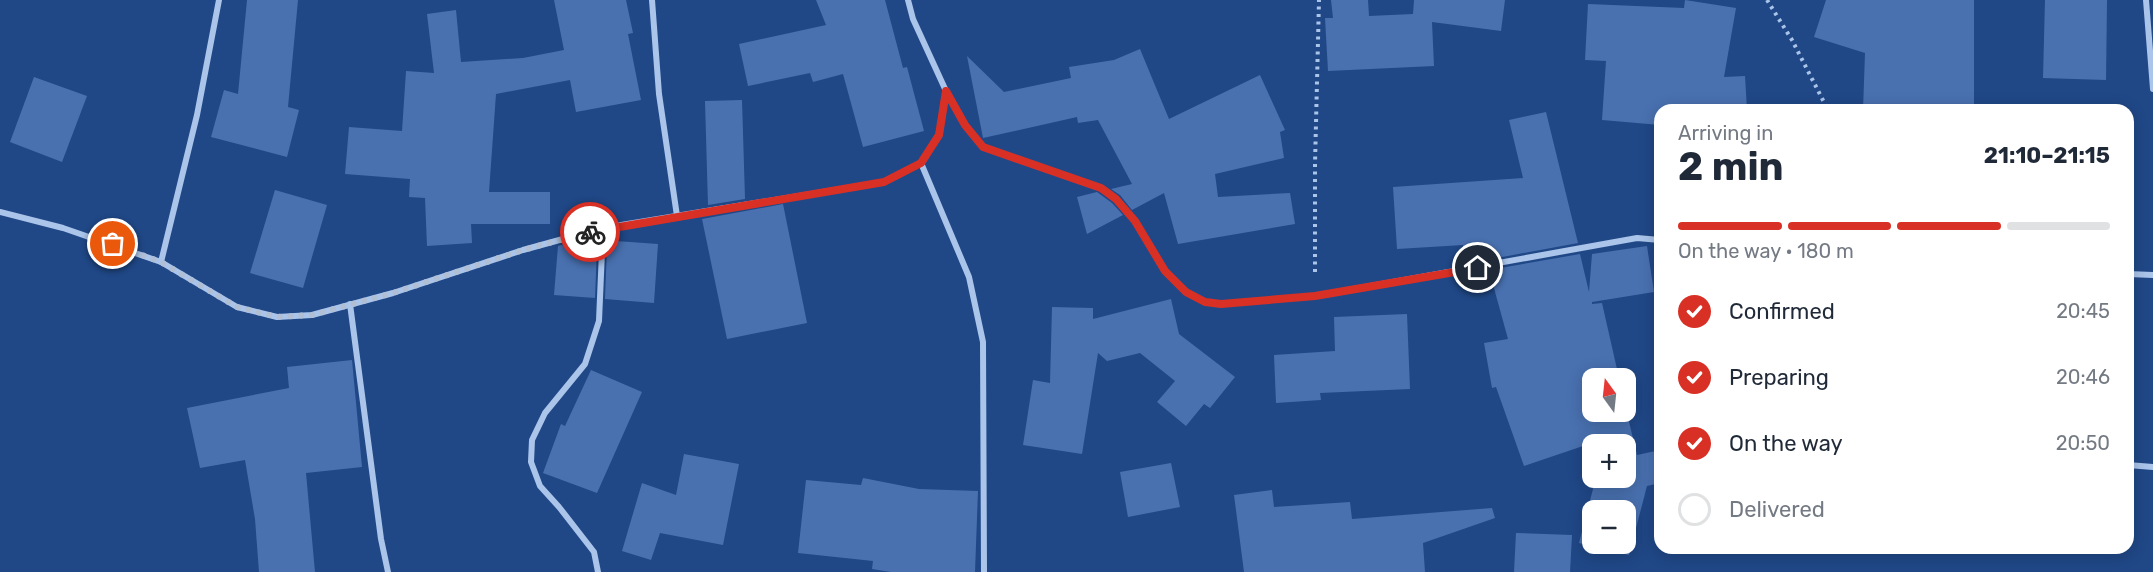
<!DOCTYPE html>
<html lang="en">
<head>
<meta charset="utf-8">
<style>
	body { margin:0; font-family:Rubik,sans-serif; background:#f2f2f3; color:#1f2937; height:100vh; display:flex; flex-direction:column; font-size:22px; white-space:nowrap }
	* { box-sizing:border-box; margin:0 }
	p { font-size:20px; color:#747a83 }
	.icon { flex:none; width:33px; height:33px; fill:none; stroke:currentColor; stroke-width:2; stroke-linecap:round; stroke-linejoin:round }
	.map { position:relative; flex:1; overflow:hidden }
	.side { position:absolute; left:1654px; top:104px; width:480px; height:450px; display:flex; flex-direction:column; background:#fff; border-radius:18px; box-shadow:0 3px 15px #0003 }
	.side>* { flex:none }
	.needle { width:39px; rotate:345deg }
	.buttons { position:absolute; left:1582px; top:368px; display:grid; gap:12px }
	.buttons a { display:grid; place-items:center; width:54px; height:54px; border-radius:12px; background:#fff; box-shadow:0 3px 15px #0003; font-size:30px }
	.pin { position:absolute; display:grid; place-items:center; width:51px; height:51px; color:#fff; margin:-26px; border:3px solid #fff; border-radius:50%; box-shadow:0 2px 6px #0007 }
	.courier { position:absolute; display:grid; place-items:center; width:60px; height:60px; margin:-30px; border:4px solid #d93025; border-radius:50%; background:#fff; color:#222; box-shadow:0 2px 8px #0007 }
	.summary em { font-style:normal; font-weight:700 }
	.summary div { display:flex; flex-direction:column-reverse }
	.summary { display:flex; align-items:center; justify-content:space-between; height:102px; padding:0 24px }
	h1 { font-size:39px; font-weight:700; line-height:45px }
	.bar { display:grid; grid-template-columns:repeat(4,1fr); gap:9px 6px; align-content:center; height:72px; padding:0 24px }
	.bar i { height:8px; border-radius:4px; background:#e0e1e3 }
	.bar .active { background:#d93025 }
	.bar p { grid-column:span 4 }
	ol { padding:0 24px; list-style:none }
	li { display:flex; align-items:center; gap:18px; height:66px }
	li p { margin-inline-start:auto }
	li .icon { padding:6px; border-radius:50%; background:#d93025; color:#fff; stroke-width:4 }
	li:last-child { color:#747a83 }
	li i { width:33px; height:33px; border:3px solid #e0e1e3; border-radius:50% }
	.map>svg:first-child { display:block }
	.building { fill:#4971b0; fill-rule:evenodd }
	.lines { fill:none; stroke-linecap:round; stroke-linejoin:round }
	.path { stroke:#aac4ea; stroke-width:4; stroke-dasharray:3 4.5; stroke-linecap:butt }
	.street { stroke:#aac4ea; stroke-width:6 }
	.done { stroke:#b1bfd5; stroke-width:6; stroke-dasharray:0 10.8 }
	.route { stroke:#d93025; stroke-width:8 }
</style>
</head>
<body>
<div class="map">
<svg width="2153" height="572" viewBox="0 0 2153 572">
	<rect width="100%" height="100%" fill="#204887"/>
	<g class="building">
		<path d="M247,0h51l-10,107 11,3 -12,47 -76,-20 13,-47 14,4z"/>
		<path d="M554,0h72l7,33 -5,1 13,66 -65,12 -6,-32 -74,14 -7,98h61v32h-79l1,19 -45,3 -2,-48 -16,-1 1,-18 -65,-5 4,-47 53,4 4,-60 28,2 -7,-59 29,-4 5,52 62,-4 41,-8z"/>
		<path d="M816,0h69l18,68 4,-1 17,64 -61,16 -20,-73 -30,8 -3,-9 -62,13 -9,-42 87,-19z"/>
		<path d="M1331,0h37l1,16 44,-2 1,-14h91l-4,31 -69,-9 2,44 -106,5 -3,-53h8z"/>
		<path d="M1685,0l51,8 -12,69 21,-1 2,34h-87v15l-58,-5 4,-59 -21,-1 3,-56 96,4z"/>
		<path d="M1826,0h148v110h-111l2,-57 -51,-16z"/>
		<path d="M2045,0h62l-1,80 -63,-2z"/>
		<path d="M1140,49l29,70 91,-44 25,55 -5,2 4,26 -69,16 3,23 72,-4 5,31 -117,20 -14,-51 -32,17 -12,-15 -9,-6 21,-5 -34,-64 -20,3 -1,-6 -94,21 -16,-82 37,36 67,-14 -2,-11 45,-7z"/>
		<path d="M34,77l53,19 -25,66 -52,-20z"/>
		<path d="M742,100l3,99 -37,6 -3,-104z"/>
		<path d="M1546,112l32,131 -92,17 -3,-9 -20,2v-8l-66,4 -4,-62 130,-9 -14,-58z"/>
		<path d="M275,190l52,15 -24,83 -53,-15z"/>
		<path d="M1097,192l15,11 11,12 -36,19 -10,-37z"/>
		<path d="M783,204l24,119 -80,16 -25,-120z"/>
		<path d="M616,241l42,3 -4,59 -49,-4 2,-51 8,1z"/>
		<path d="M561,245l36,2 -2,51 -41,-3 4,-49z"/>
		<path d="M1647,246l7,46 -62,10v2l10,-1 17,75h-26v33h33v-2l11,46 23,-5v33l-13,3 -18,69 -50,-12 14,-54 -10,-43 -59,20 -28,-79 -4,1 -8,-45 24,-4 -19,-69 91,-16 9,38 3,-38zM1593,444h33v33h-33zM1593,510h33v33h-33z"/>
		<path d="M1171,299l8,35 56,43 -25,31 -6,-4 -18,22 -29,-24 18,-21 -35,-28 -33,8 -9,-8 -16,101 -59,-9 10,-65 17,3 2,-76 41,1v11z"/>
		<path d="M1407,314l3,75 -90,4 1,7 -45,3 -2,-48 61,-4 -1,-34z"/>
		<path d="M352,360l10,107 -56,6 9,99h-56l-4,-53 -10,-59 -45,8 -13,-60 102,-20 -2,-21z"/>
		<path d="M591,370l51,22 -45,101 -54,-20 18,-49 4,2z"/>
		<path d="M684,454l55,10 -16,81 -63,-12 -9,27 -29,-9 20,-68 34,12z"/>
		<path d="M1171,463l9,44 -52,10 -8,-45z"/>
		<path d="M863,478l56,11 59,2 -3,81h-84l-19,-3 1,-8 -75,-8 8,-73 55,5z"/>
		<path d="M1272,490l2,17 76,-5 2,17 140,-11 3,10 -72,25 2,29h-181l-10,-77z"/>
		<path d="M1516,533l56,2 -2,37h-56z"/>
	</g>
	<g class="lines">
		<g class="path">
			<path d="M1767,0l25,40 36,70"/>
			<path d="M1315,272v-108l4,-164"/>
		</g>
		<g class="street">
			<path d="M652,0l7,94 18,122"/>
			<path d="M908,0l5,19 33,72 19,34 18,22 118,41 15,11 19,22 30,50 21,21 19,10 16,2 94,-8 322,-58 23,2"/>
			<path d="M2146,0l7,89"/>
			<path d="M921,163l48,114 14,65 1,230"/>
			<path d="M0,212l63,16 98,34 76,45 40,10 35,-2 81,-22 130,-43 80,-22 281,-46 37,-19 18,-28 7,-44"/>
			<path d="M161,262l36,-147 22,-115"/>
			<path d="M2128,274l25,1"/>
			<path d="M350,304l31,235 7,33"/>
			<path d="M2128,465l25,2"/>
			<path d="M598,572l-4,-20 -35,-45 -19,-21 -9,-24 1,-22 13,-27 40,-49 14,-43 4,-93"/>
		</g>
	</g>
	<g class="lines">
		<path class="done" d="M113,244l48,18 76,45 40,10 35,-2 81,-22 130,-43 67,-18"/>
		<path class="route" d="M590,232l294,-50 37,-19 18,-28 7,-44 19,34 18,22 118,41 15,11 19,22 30,50 21,21 19,10 16,2 94,-8 163,-28"/>
	</g>
</svg>
<div class="buttons">
<a><svg class="needle" viewBox="-14 -14 28 28"><path d="M0-13l5 13h-10z" fill="#e53935"/><path d="M0 13l5-13h-10z" fill="#747a83"/></svg></a>
<a>+</a>
<a>−</a>
</div>
<div class="pin" style="left:113px;top:244px;background:#ea580c"><svg class="icon" aria-label="bag" viewBox="0 0 24 24"><path d="M5 8h14l-1 12H6zM9 8a3 3 0 0 1 6 0"/></svg></div>
<div class="pin" style="left:1478px;top:268px;background:#1f2937"><svg class="icon" aria-label="home" viewBox="0 0 24 24"><path d="M3 11l9-7 9 7M6 9v11h12V9"/></svg></div>
<div class="courier" style="left:590px;top:232px"><svg class="icon" aria-label="bike" viewBox="0 0 24 24"><circle cx="6" cy="16" r="4"/><circle cx="18" cy="16" r="4"/><path d="M6 16l4-8h5l3 8M10 8l3 8H6M13 5h3"/></svg></div>
<section class="side">
<div class="summary"><div><h1>2 min</h1><p>Arriving in</p></div><em>21:10–21:15</em></div>
<div class="bar"><i class="active"></i><i class="active"></i><i class="active"></i><i></i><p>On the way · 180 m</p></div>
<ol>
<li><svg class="icon" aria-label="check" viewBox="0 0 24 24"><path d="M5 12l5 5 9-10"/></svg>Confirmed<p>20:45</p></li>
<li><svg class="icon" aria-label="check" viewBox="0 0 24 24"><path d="M5 12l5 5 9-10"/></svg>Preparing<p>20:46</p></li>
<li><svg class="icon" aria-label="check" viewBox="0 0 24 24"><path d="M5 12l5 5 9-10"/></svg>On the way<p>20:50</p></li>
<li><i></i>Delivered</li>
</ol>
</section>
</div>
</body>
</html>
